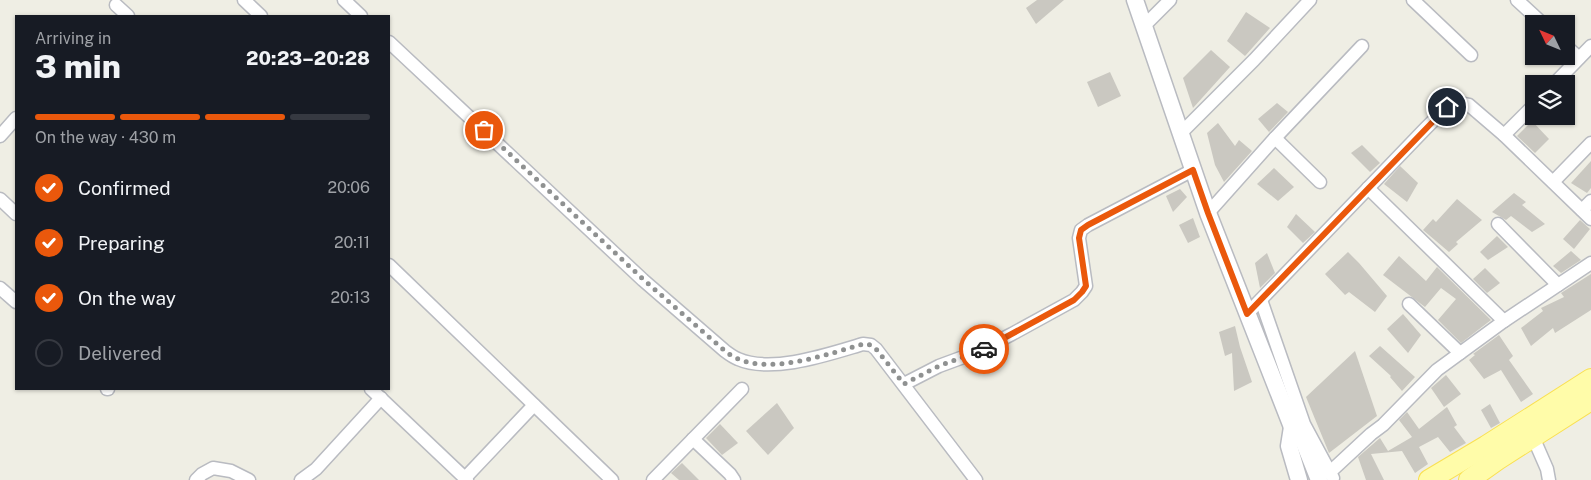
<!DOCTYPE html>
<html lang="en">
<head>
<meta charset="utf-8">
<style>
	body { margin:0; font-family:"Public Sans",sans-serif; background:#20242c; color:#f1f3f6; height:100vh; display:flex; flex-direction:column; font-size:19px; white-space:nowrap }
	* { box-sizing:border-box; margin:0 }
	p { font-size:16px; color:#9ea1a6 }
	.icon { flex:none; width:28px; height:28px; fill:none; stroke:currentColor; stroke-width:2; stroke-linecap:round; stroke-linejoin:round }
	.map { position:relative; flex:1; overflow:hidden }
	.details { position:absolute; left:15px; top:15px; width:375px; height:375px; display:flex; flex-direction:column; background:#171b24; border-radius:0px; box-shadow:0 1px 4px #0004 }
	.details>* { flex:none }
	.needle { width:32px; rotate:313deg }
	.buttons { position:absolute; left:1525px; top:15px; display:grid; gap:10px }
	.buttons a { display:grid; place-items:center; width:50px; height:50px; border-radius:0px; background:#171b24; box-shadow:0 1px 4px #0004; font-size:25px }
	.pin { position:absolute; display:grid; place-items:center; width:42px; height:42px; color:#fff; margin:-21px; border:2px solid #fff; border-radius:50%; box-shadow:0 1px 5px #0007 }
	.courier { position:absolute; display:grid; place-items:center; width:50px; height:50px; margin:-25px; border:4px solid #ea580c; border-radius:50%; background:#fff; color:#222; box-shadow:0 1px 6px #0007 }
	.headline em { font-style:normal; font-weight:800 }
	.headline div { display:flex; flex-direction:column-reverse }
	.headline { display:flex; align-items:center; justify-content:space-between; height:85px; padding:0 20px }
	h1 { font-size:32px; font-weight:800; line-height:38px }
	.bar { display:grid; grid-template-columns:repeat(4,1fr); gap:8px 5px; align-content:center; height:60px; padding:0 20px }
	.bar i { height:6px; border-radius:4px; background:#363941 }
	.bar .on { background:#ea580c }
	.bar p { grid-column:span 4 }
	ol { padding:0 20px; list-style:none }
	li { display:flex; align-items:center; gap:15px; height:55px }
	li p { margin-inline-start:auto }
	li .icon { padding:5px; border-radius:50%; background:#ea580c; color:#fff; stroke-width:4 }
	li:last-child { color:#9ea1a6 }
	li i { width:28px; height:28px; border:2px solid #363941; border-radius:50% }
	.map>svg:first-child { display:block }
	.building { fill:#cac8c1 }
	.lines { fill:none; stroke-linecap:round; stroke-linejoin:round }
	.minor-casing { stroke:#b9bbc1; stroke-width:15 }
	.tertiary-casing { stroke:#b9bbc1; stroke-width:19 }
	.primary-casing { stroke:#fae052; stroke-width:22 }
	.minor { stroke:#fff; stroke-width:12 }
	.tertiary { stroke:#fff; stroke-width:16 }
	.primary { stroke:#fffca9; stroke-width:20 }
	.done { stroke:#8f9191; stroke-width:5; stroke-dasharray:0 9 }
	.route { stroke:#ea580c; stroke-width:6 }
</style>
</head>
<body>
<div class="map">
<svg width="1591" height="480" viewBox="0 0 1591 480">
	<rect width="100%" height="100%" fill="#efeee4"/>
	<g class="building">
		<path d="M1037,0h27l-28,24 -10,-16z"/>
		<path d="M1246,12l24,16 -25,28 -18,-15z"/>
		<path d="M1211,50l19,17 -37,41 -10,-30z"/>
		<path d="M1110,72l11,24 -23,11 -11,-25z"/>
		<path d="M1277,103l11,9 -19,20 -11,-13z"/>
		<path d="M1532,121l17,18 -14,14 -18,-17z"/>
		<path d="M1218,123l17,23 4,-6 13,11 -28,31 -9,-17 -8,-32z"/>
		<path d="M1362,145l18,18 -10,9 -19,-19z"/>
		<path d="M1591,161v27l-4,5 -16,-10z"/>
		<path d="M1400,166l18,17 -11,19 -23,-18z"/>
		<path d="M1274,168l20,19 -16,14 -21,-17z"/>
		<path d="M1180,189l7,8 -14,15 -7,-16z"/>
		<path d="M1514,193l12,9 -4,3 23,19 -13,8 -21,-16 -5,4 -14,-8z"/>
		<path d="M1457,199l25,21 -26,22 2,2 -9,8 -26,-22 10,-11 3,3z"/>
		<path d="M1296,214l19,18 -12,11 -16,-16z"/>
		<path d="M1193,218l7,19 -12,6 -9,-18z"/>
		<path d="M1580,220l10,9 -16,20 -11,-10z"/>
		<path d="M1497,236l11,11 -20,13 -8,-8z"/>
		<path d="M1571,251l10,9 -20,13 -8,-7z"/>
		<path d="M1348,252l11,11 28,33 -12,16 -26,-20 -4,3 -20,-21z"/>
		<path d="M1267,253l8,20 -15,15 -5,-25z"/>
		<path d="M1399,256l27,25 11,-14 54,53 -30,23 -23,-23 18,-21 -15,-11 -16,19 -42,-32z"/>
		<path d="M1485,268l15,15 -13,10 -14,-14z"/>
		<path d="M1591,274v36l-36,23 -2,-5 -22,18 -10,-18 22,-17 -2,-3 23,-11 -3,-4z"/>
		<path d="M1403,314l18,21 -13,18 -21,-24z"/>
		<path d="M1235,326l5,21 12,35 -18,9 -2,-38 -7,3 -6,-24z"/>
		<path d="M1499,335l14,21 -4,4 24,34 -12,8 -20,-32 -17,9 -15,-19 6,-5 -2,-1z"/>
		<path d="M1380,346l35,31 -13,14 -12,-14 1,-1 -22,-20z"/>
		<path d="M1355,351l22,65 -48,37 -23,-56z"/>
		<path d="M1446,375l15,19 -17,13 -13,-19z"/>
		<path d="M777,403l17,25 -26,27 -22,-24z"/>
		<path d="M1490,404l10,19 -9,5 -10,-18z"/>
		<path d="M1447,407l10,18 -3,2 12,16 -16,9 -12,-15 -19,10 9,17 -13,9 -13,-22 -31,3 13,26h-18l-8,-23 22,-19 8,13 24,-14 -13,-17 8,-8 12,17z"/>
		<path d="M720,424l18,19 -16,12 -16,-17z"/>
		<path d="M682,463l17,17h-20l-8,-7z"/>
	</g>
	<g class="lines">
		<defs>
			<g id="minor">
				<path d="M244,0l17,16"/>
				<path d="M344,0l17,16"/>
				<path d="M1413,0l58,55"/>
				<path d="M1517,0l26,24"/>
				<path d="M116,5l12,11"/>
				<path d="M1144,26l26,-26"/>
				<path d="M389,42l254,238 82,71c4,3 8,6 13,8 34,15 91,-5 125,-15l8,1 5,4 100,131"/>
				<path d="M1566,46l13,12"/>
				<path d="M1554,84l37,-38"/>
				<path d="M1180,134l74,-74 56,-60"/>
				<path d="M1504,135l30,-30"/>
				<path d="M0,136l16,-18"/>
				<path d="M1275,138l45,44"/>
				<path d="M1553,182l38,-39"/>
				<path d="M1368,188l136,133"/>
				<path d="M0,199l16,15"/>
				<path d="M1582,210l9,-9"/>
				<path d="M1208,213l67,-75 87,-92"/>
				<path d="M1498,224l60,61"/>
				<path d="M389,265l223,215"/>
				<path d="M0,288l16,14"/>
				<path d="M1261,300l43,124 29,54"/>
				<path d="M1409,304l51,49"/>
				<path d="M1247,314l178,-185 22,-22 11,-4 11,2 35,30 87,84"/>
				<path d="M904,384l35,-18 38,-14 35,-18 62,-34 8,-8 4,-6 -7,-48 2,-8 7,-5 105,-55"/>
				<path d="M107,389h1"/>
				<path d="M371,389l96,91"/>
				<path d="M1533,437l14,32 2,11"/>
				<path d="M693,439l37,35 4,6"/>
				<path d="M1329,473l42,-39 12,-9 54,-55 67,-49 87,-58"/>
				<path d="M465,478l69,-73"/>
				<path d="M196,480l6,-6 11,-6 18,3 18,9"/>
				<path d="M301,480l15,-11 65,-71"/>
				<path d="M653,480l89,-91"/>
			</g>
			<g id="tertiary">
				<path d="M1135,0l73,213 84,214 11,13 16,40"/>
				<path d="M1292,427l-3,19 10,34"/>
			</g>
			<g id="primary">
				<path d="M1429,480l57,-34 105,-67"/>
				<path d="M1469,480l28,-20 94,-60"/>
			</g>
		</defs>
		<use href="#minor" class="minor-casing"/>
		<use href="#tertiary" class="tertiary-casing"/>
		<use href="#primary" class="primary-casing"/>
		<use href="#minor" class="minor"/>
		<use href="#tertiary" class="tertiary"/>
		<use href="#primary" class="primary"/>
	</g>
	<g class="lines">
		<path class="done" d="M484,130l160,150 81,71c4,3 8,6 13,8 34,15 91,-5 125,-15l8,1 5,4 28,35 35,-18 45,-17"/>
		<path class="route" d="M984,349l90,-49 8,-8 4,-6 -7,-48 2,-8 7,-5 105,-55 15,43 39,101 200,-207"/>
	</g>
</svg>
<div class="buttons">
<a><svg class="needle" viewBox="-14 -14 28 28"><path d="M0-13l5 13h-10z" fill="#e53935"/><path d="M0 13l5-13h-10z" fill="#9ea1a6"/></svg></a>
<a><svg class="icon" aria-label="layers" viewBox="0 0 24 24"><path d="M12 4l9 5-9 5-9-5zM3 14l9 5 9-5"/></svg></a>
</div>
<div class="pin" style="left:484px;top:130px;background:#ea580c"><svg class="icon" aria-label="bag" viewBox="0 0 24 24"><path d="M5 8h14l-1 12H6zM9 8a3 3 0 0 1 6 0"/></svg></div>
<div class="pin" style="left:1447px;top:107px;background:#1f2937"><svg class="icon" aria-label="home" viewBox="0 0 24 24"><path d="M3 11l9-7 9 7M6 9v11h12V9"/></svg></div>
<div class="courier" style="left:984px;top:349px"><svg class="icon" aria-label="car" viewBox="0 0 24 24"><path d="M5 17H2v-5l4-1 3-4h7l3 4 3 1v5h-3M9 17h6M6 11h13"/><circle cx="7" cy="17" r="2"/><circle cx="17" cy="17" r="2"/></svg></div>
<section class="details">
<div class="headline"><div><h1>3 min</h1><p>Arriving in</p></div><em>20:23–20:28</em></div>
<div class="bar"><i class="on"></i><i class="on"></i><i class="on"></i><i></i><p>On the way · 430 m</p></div>
<ol>
<li><svg class="icon" aria-label="check" viewBox="0 0 24 24"><path d="M5 12l5 5 9-10"/></svg>Confirmed<p>20:06</p></li>
<li><svg class="icon" aria-label="check" viewBox="0 0 24 24"><path d="M5 12l5 5 9-10"/></svg>Preparing<p>20:11</p></li>
<li><svg class="icon" aria-label="check" viewBox="0 0 24 24"><path d="M5 12l5 5 9-10"/></svg>On the way<p>20:13</p></li>
<li><i></i>Delivered</li>
</ol>
</section>
</div>
</body>
</html>
